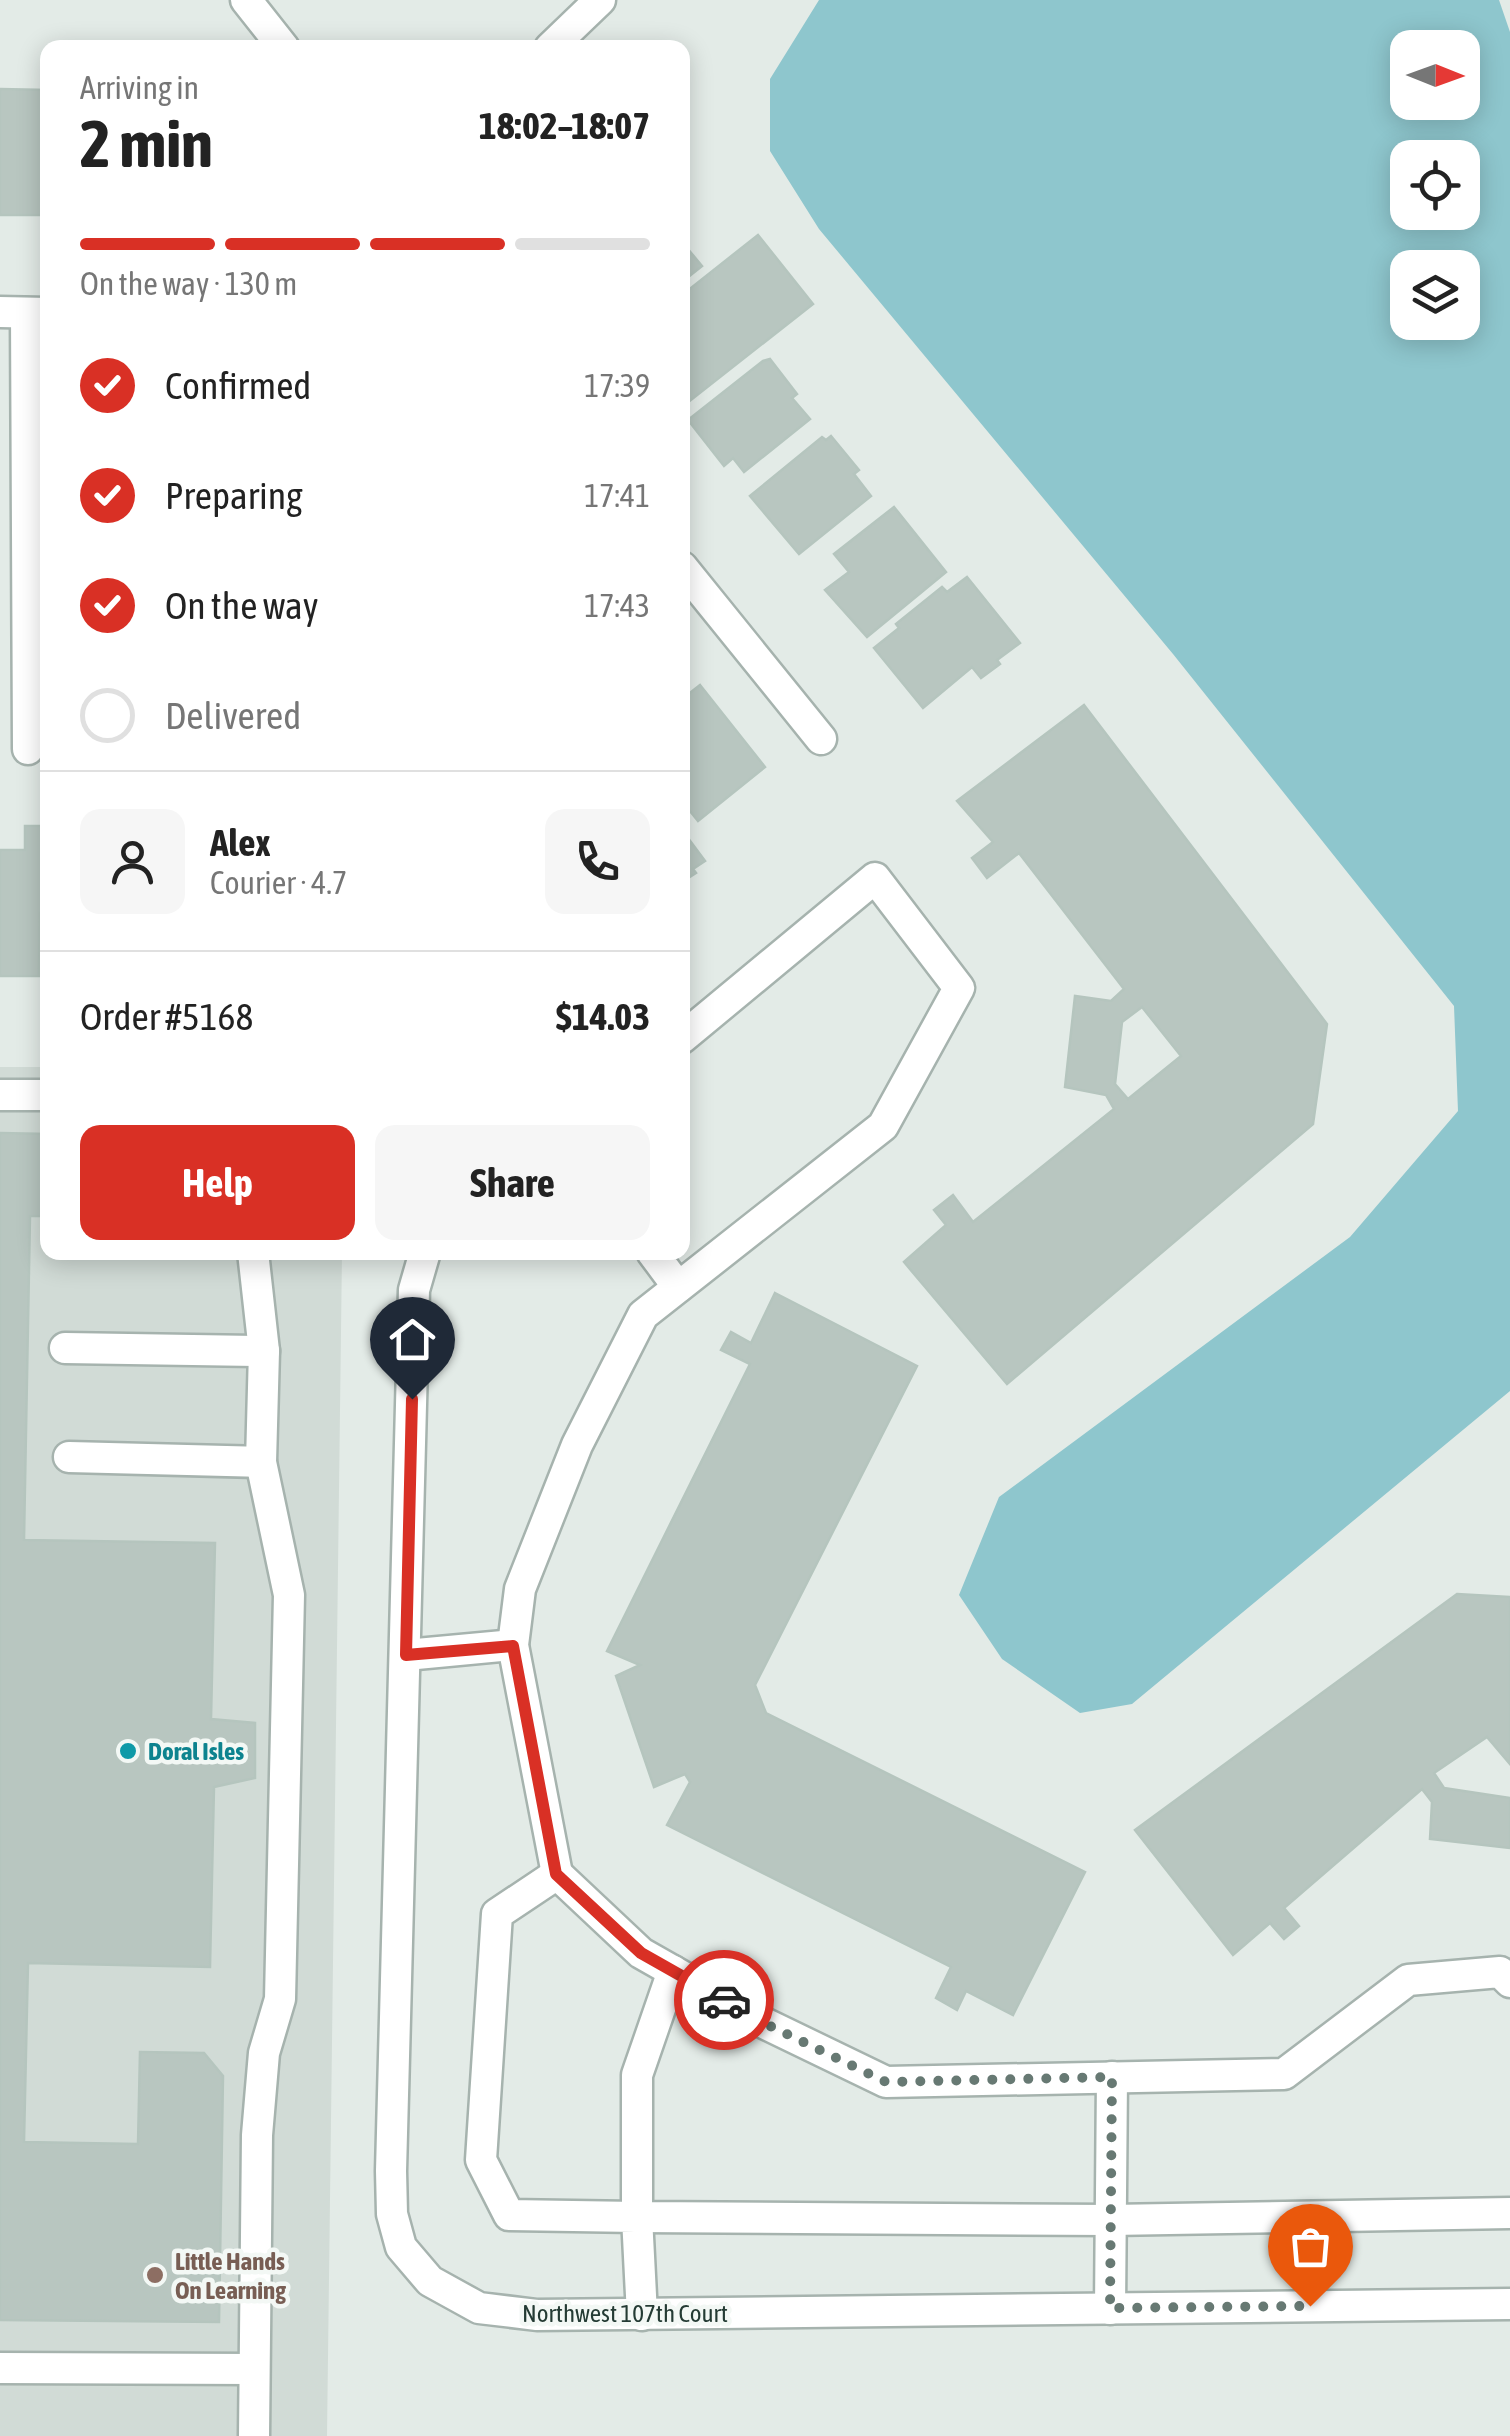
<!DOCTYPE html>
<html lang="en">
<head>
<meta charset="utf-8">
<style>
	body { margin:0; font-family:"Asap Condensed",sans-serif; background:#f6f6f6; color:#222; height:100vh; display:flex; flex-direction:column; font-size:38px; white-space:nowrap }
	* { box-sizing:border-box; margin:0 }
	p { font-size:32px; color:#767676 }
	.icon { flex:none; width:55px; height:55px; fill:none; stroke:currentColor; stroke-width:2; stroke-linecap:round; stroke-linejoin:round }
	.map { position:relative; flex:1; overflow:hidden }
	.sheet { position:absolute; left:40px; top:40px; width:650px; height:1220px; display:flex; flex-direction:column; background:#fff; border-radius:20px; box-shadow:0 5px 25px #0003 }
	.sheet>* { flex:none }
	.needle { width:65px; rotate:91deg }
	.controls { position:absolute; left:1390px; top:30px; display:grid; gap:20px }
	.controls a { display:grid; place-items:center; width:90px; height:90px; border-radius:20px; background:#fff; box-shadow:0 5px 25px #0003; font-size:50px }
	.pin { position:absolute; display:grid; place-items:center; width:85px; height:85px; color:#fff; margin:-102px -42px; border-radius:50% 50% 50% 0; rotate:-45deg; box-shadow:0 0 10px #0007 }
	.pin .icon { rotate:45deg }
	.courier { position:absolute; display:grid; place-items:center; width:100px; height:100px; margin:-50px; border:8px solid #d93025; border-radius:50%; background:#fff; color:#222; box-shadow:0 2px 12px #0007 }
	.summary em { font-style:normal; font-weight:700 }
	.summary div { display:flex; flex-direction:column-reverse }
	.summary { display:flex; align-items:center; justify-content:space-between; height:170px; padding:0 40px }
	h1 { font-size:65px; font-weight:700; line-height:75px }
	.bar { display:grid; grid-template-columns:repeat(4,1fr); gap:15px 10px; align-content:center; height:120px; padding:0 40px }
	.bar i { height:12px; border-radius:8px; background:#e0e0e0 }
	.bar .active { background:#d93025 }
	.bar p { grid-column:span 4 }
	.line { display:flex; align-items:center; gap:25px; padding:0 40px; border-top:2px solid #e0e0e0 }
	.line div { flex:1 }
	.round { display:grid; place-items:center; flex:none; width:105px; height:105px; border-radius:20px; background:#f6f6f6 }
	ol { padding:0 40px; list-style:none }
	li { display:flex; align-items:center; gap:30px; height:110px }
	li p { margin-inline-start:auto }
	li .icon { padding:10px; border-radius:50%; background:#d93025; color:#fff; stroke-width:4 }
	li:last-child { color:#767676 }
	li i { width:55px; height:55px; border:5px solid #e0e0e0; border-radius:50% }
	.cta { display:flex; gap:20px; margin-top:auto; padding:20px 40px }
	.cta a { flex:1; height:115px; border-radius:20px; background:#d93025; color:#fff; font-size:40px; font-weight:700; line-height:115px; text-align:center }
	.cta a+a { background:#f6f6f6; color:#222 }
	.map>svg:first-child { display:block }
	.built { fill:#d1dbd6 }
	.water { fill:#8ec6cd; fill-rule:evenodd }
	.building { fill:#b8c6c0; stroke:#b5c5be; stroke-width:2.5; fill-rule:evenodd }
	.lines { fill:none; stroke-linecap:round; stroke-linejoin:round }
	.minor-casing { stroke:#a6b3ae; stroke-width:35 }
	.minor { stroke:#fff; stroke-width:30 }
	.done { stroke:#677973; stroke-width:10; stroke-dasharray:0 18 }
	.route { stroke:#d93025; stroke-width:12 }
	.culture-dot { fill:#0f9aa8; stroke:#f3f8f5; stroke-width:4 }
	.education-dot { fill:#8d6e63; stroke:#f3f8f5; stroke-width:4 }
	.labels { text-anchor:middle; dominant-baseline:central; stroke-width:9; stroke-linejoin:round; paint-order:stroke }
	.culture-label { font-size:25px; font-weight:bold; fill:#0d838f; stroke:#f3f8f5; text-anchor:start }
	.education-label { font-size:25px; font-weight:bold; fill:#785e54; stroke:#f3f8f5; text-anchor:start }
	.street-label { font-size:25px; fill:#243b34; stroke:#f3f8f5 }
</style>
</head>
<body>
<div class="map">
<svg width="1510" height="2436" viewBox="0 0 1510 2436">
	<rect width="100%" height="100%" fill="#e3ebe7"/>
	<path class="built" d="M0,1067h47l1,185 294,1 -15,1183h-327z"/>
	<path class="water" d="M819,0h680l11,32v1359l-378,313 -52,9 -78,-54 -43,-64 40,-98 351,-260 108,-126 -4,-105 -281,-352 -354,-425 -49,-78v-72zM1408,48h54v54h-54zM1408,158h54v54h-54zM1408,268h54v54h-54z"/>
	<g class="building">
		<path d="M0,89l48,1v151h-4v-26h-44z"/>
		<path d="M758,235l55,69 -131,103v-112z"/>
		<path d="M682,242l20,24 -20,16z"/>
		<path d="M770,359l27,35 -5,4 18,21 -66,53 -11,-14 -9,8 -36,-46 75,-59z"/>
		<path d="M831,436l28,34 -5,4 17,22 -72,58 -49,-58 72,-59 4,3z"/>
		<path d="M894,507l52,65 -79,65 -42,-47 24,-18 -15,-18z"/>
		<path d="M967,577l53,66 -23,17 3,4 -19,14 -9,-11 -49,41 -49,-60 25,-20 -3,-4 46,-37 5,5z"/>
		<path d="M700,685l65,82 -67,54 -16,-20v-102z"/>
		<path d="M1084,705l243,319 -14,100 -306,260 -103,-122 42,-37 -12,-15 19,-15 20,27 141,-113 -8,-14 -41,-8 10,-91 36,5 13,-12 -105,-136 -32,25 -15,-20 21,-16 -36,-41zM1142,1007l39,49 -53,43 -13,-15 7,-62z"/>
		<path d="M25,826h23v87h-8l-1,63h-39v-126h25z"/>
		<path d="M682,830l23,31 -12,8 3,4 -14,9z"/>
		<path d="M0,1133l48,1v82h-18l-6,324 191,3 -4,176 44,4v55l-41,9 -4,180 -182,-4 -4,179 114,2 2,-92 64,1 19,23 -4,246 -219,-2z"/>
		<path d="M775,1293l142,73 -162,319 11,28 319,159 -72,143 -47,-24 -9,19 -21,-12 15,-31 -284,-142 23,-43 -5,-8 -31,13 -38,-111 24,-11 -33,-14 143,-287 -29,-14 10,-18 20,11z"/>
		<path d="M1457,1594l53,3v167l-23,-27 -53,36 10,15 66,10v50l-80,-9 2,-37 -10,-13 -138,119 15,18 -15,13 -14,-16 -37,32 -98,-125z"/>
	</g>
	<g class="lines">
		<defs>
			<g id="minor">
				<path d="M246,0l38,48"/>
				<path d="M550,48l50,-48"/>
				<path d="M0,312l48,1"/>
				<path d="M26,313l2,436"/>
				<path d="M682,567l139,172"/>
				<path d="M0,1095h48"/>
				<path d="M253,1252l11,99 -3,111 28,133 -9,404 -16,54 -7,82 -3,301"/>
				<path d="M425,1252l-11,38 -23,881 1,43 9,33 29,34 49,27 58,7 973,-11"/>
				<path d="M652,1252l26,35"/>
				<path d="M65,1348l199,3"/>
				<path d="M69,1457l192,5"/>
				<path d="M406,1655l107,-10"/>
				<path d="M557,1874l-44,-229 7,-56 57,-144 66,-130 240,-189 76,-138 -84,-110 -193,160"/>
				<path d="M673,1971l-36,104v142l474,3 399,-7"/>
				<path d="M1110,2309l2,-232"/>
				<path d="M642,2315l-5,-98 -128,-2 -28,-55 16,-246 60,-40 84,79 125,71 120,58 398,-8 124,-94 92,-8 10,10"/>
				<path d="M0,2368l254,1"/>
			</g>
		</defs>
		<use href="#minor" class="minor-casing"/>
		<use href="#minor" class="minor"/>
	</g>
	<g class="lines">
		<path class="done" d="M724,2000l42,24 120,58 226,-5 -2,231 200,-2"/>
		<path class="route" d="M412,1399l-6,256 107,-9 43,228 85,79 83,47"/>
	</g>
	<circle class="culture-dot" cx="128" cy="1751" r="10"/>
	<circle class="education-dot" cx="155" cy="2275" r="10"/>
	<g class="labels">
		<g class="culture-label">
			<text x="148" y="1751">Doral Isles</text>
		</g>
		<g class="education-label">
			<text x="175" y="2261">Little Hands<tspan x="175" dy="29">On Learning</tspan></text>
		</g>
		<g class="street-label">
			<text x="625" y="2313">Northwest 107th Court</text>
		</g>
	</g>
</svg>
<div class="controls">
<a><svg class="needle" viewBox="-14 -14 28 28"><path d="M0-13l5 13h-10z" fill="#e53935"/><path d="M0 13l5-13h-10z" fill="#767676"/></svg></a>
<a><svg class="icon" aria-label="locate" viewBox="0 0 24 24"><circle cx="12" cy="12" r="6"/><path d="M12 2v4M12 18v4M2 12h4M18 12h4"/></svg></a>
<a><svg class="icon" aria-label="layers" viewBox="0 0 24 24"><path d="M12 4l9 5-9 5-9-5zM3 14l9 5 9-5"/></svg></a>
</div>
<div class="pin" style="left:1310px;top:2306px;background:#ea580c"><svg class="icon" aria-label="bag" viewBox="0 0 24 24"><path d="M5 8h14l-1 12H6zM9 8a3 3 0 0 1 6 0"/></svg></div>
<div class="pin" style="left:412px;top:1399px;background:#1f2937"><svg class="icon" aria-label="home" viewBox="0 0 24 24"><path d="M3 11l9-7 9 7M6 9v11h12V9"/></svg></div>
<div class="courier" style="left:724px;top:2000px"><svg class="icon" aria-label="car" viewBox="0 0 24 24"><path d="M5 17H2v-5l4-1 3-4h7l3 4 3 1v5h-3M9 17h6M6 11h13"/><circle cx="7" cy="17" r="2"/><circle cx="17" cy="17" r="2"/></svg></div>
<section class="sheet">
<div class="summary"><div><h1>2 min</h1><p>Arriving in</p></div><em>18:02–18:07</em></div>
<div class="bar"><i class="active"></i><i class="active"></i><i class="active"></i><i></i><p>On the way · 130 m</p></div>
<ol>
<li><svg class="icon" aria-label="check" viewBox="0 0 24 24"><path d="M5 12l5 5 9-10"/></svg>Confirmed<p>17:39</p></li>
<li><svg class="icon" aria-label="check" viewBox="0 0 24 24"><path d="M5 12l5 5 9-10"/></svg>Preparing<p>17:41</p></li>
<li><svg class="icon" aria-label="check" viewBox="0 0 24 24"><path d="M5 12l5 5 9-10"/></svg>On the way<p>17:43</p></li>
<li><i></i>Delivered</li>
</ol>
<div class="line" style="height:180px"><a class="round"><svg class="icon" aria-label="person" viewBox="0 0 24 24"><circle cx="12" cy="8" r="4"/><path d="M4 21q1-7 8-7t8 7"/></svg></a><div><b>Alex</b><p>Courier · 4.7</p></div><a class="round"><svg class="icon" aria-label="phone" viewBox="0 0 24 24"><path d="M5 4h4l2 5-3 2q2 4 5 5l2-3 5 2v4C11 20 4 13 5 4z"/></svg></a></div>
<div class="line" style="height:130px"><div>Order #5168</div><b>$14.03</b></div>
<div class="cta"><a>Help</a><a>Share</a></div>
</section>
</div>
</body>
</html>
